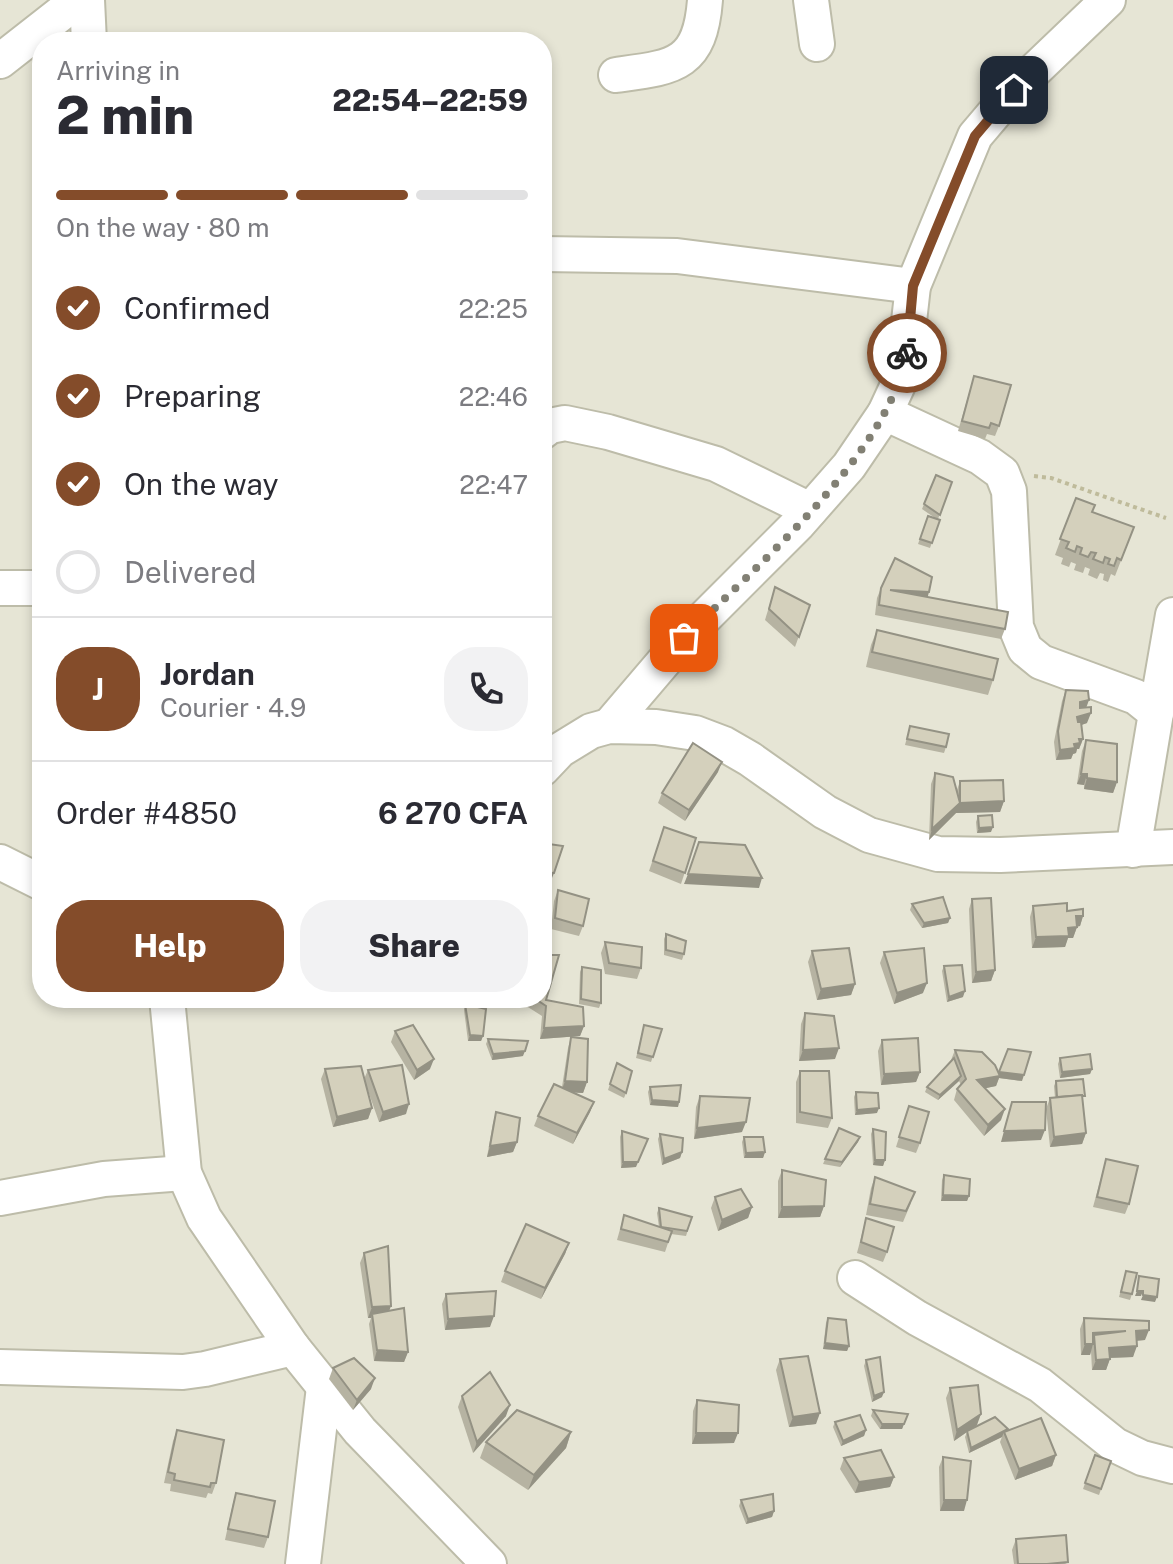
<!DOCTYPE html>
<html lang="en">
<head>
<meta charset="utf-8">
<style>
	body { margin:0; font-family:"Public Sans",sans-serif; background:#f2f2f3; color:#2b2b33; height:100vh; display:flex; flex-direction:column; font-size:30px; white-space:nowrap }
	* { box-sizing:border-box; margin:0 }
	p { font-size:26px; color:#7c7c81 }
	.icon { flex:none; width:44px; height:44px; fill:none; stroke:currentColor; stroke-width:2; stroke-linecap:round; stroke-linejoin:round }
	.map { position:relative; flex:1; overflow:hidden }
	.sheet { position:absolute; left:32px; top:32px; width:520px; height:976px; display:flex; flex-direction:column; background:#fff; border-radius:32px; box-shadow:0 4px 12px #0003 }
	.sheet>* { flex:none }
	.pin { position:absolute; display:grid; place-items:center; width:68px; height:68px; color:#fff; margin:-34px; border-radius:16px; box-shadow:0 4px 12px #0006 }
	.courier { position:absolute; display:grid; place-items:center; width:80px; height:80px; margin:-40px; border:6px solid #844c2a; border-radius:50%; background:#fff; color:#222; box-shadow:0 2px 10px #0007 }
	.overview em { font-style:normal; font-weight:800 }
	.overview div { display:flex; flex-direction:column-reverse }
	.overview { display:flex; align-items:center; justify-content:space-between; height:136px; padding:0 24px }
	h1 { font-size:52px; font-weight:800; line-height:60px }
	.bar { display:grid; grid-template-columns:repeat(4,1fr); gap:12px 8px; align-content:center; height:96px; padding:0 24px }
	.bar i { height:10px; border-radius:6px; background:#e1e1e2 }
	.bar .active { background:#844c2a }
	.bar p { grid-column:span 4 }
	.line { display:flex; align-items:center; gap:20px; padding:0 24px; border-top:2px solid #e1e1e2 }
	.line div { flex:1 }
	.round { display:grid; place-items:center; flex:none; width:84px; height:84px; border-radius:32px; background:#f2f2f3 }
	ol { padding:0 24px; list-style:none }
	li { display:flex; align-items:center; gap:24px; height:88px }
	li p { margin-inline-start:auto }
	li .icon { padding:8px; border-radius:50%; background:#844c2a; color:#fff; stroke-width:4 }
	li:last-child { color:#7c7c81 }
	li i { width:44px; height:44px; border:4px solid #e1e1e2; border-radius:50% }
	.primary-button { display:flex; gap:16px; margin-top:auto; padding:16px 24px }
	.primary-button a { flex:1; height:92px; border-radius:32px; background:#844c2a; color:#fff; font-size:32px; font-weight:800; line-height:92px; text-align:center }
	.primary-button a+a { background:#f2f2f3; color:#2b2b33 }
	.map>svg:first-child { display:block }
	.residential { fill:#e6e5d5; fill-rule:evenodd }
	.lines { fill:none; stroke-linecap:round; stroke-linejoin:round }
	.minor-casing { stroke:#bdbca9; stroke-width:38 }
	.path { stroke:#bfbb9b; stroke-width:4; stroke-dasharray:4 4; stroke-linecap:butt }
	.minor { stroke:#fff; stroke-width:34 }
	.wall { fill:#b6b3a2 }
	.shaded-wall { fill:#949284 }
	.building { fill:#d4d0bc; stroke:#949284; stroke-width:2 }
	.done { stroke:#828074; stroke-width:8; stroke-dasharray:0 14.4 }
	.route { stroke:#844c2a; stroke-width:10 }
</style>
</head>
<body>
<div class="map">
<svg width="1173" height="1564" viewBox="0 0 1173 1564">
	<rect width="100%" height="100%" fill="#f2f2e6"/>
	<path class="residential" d="M0,0h1173v1564h-1173zM42,42h500v956h-500z"/>
	<g class="lines">
		<defs>
			<g id="minor">
				<path d="M87,0l2,42"/>
				<path d="M811,0l6,44"/>
				<path d="M0,61l78,-61"/>
				<path d="M616,75c58,-8 84,-9 89,-75"/>
				<path d="M542,254l135,2 236,30"/>
				<path d="M885,413l95,44 22,16 7,18 7,136 9,22 16,13 95,35 20,16 -23,137"/>
				<path d="M542,432l8,-6 15,-3 43,9 108,32 94,46"/>
				<path d="M0,588h42"/>
				<path d="M1156,713l17,-98"/>
				<path d="M609,726l75,-88 114,-114 51,-58 36,-53 18,-39 10,-88 62,-150 39,-46 94,-90"/>
				<path d="M542,769l18,-19 31,-19 18,-5 47,1 39,6 29,11 26,15 75,53 44,23 69,19 62,1 173,-8"/>
				<path d="M0,862l42,21"/>
				<path d="M167,998l17,175 20,45 89,130 67,83 129,133"/>
				<path d="M0,1198l104,-19 80,-6"/>
				<path d="M855,1278l62,40 123,67 75,60 27,13 31,8"/>
				<path d="M0,1367l183,5 22,-3 88,-21"/>
				<path d="M303,1564l21,-177"/>
			</g>
		</defs>
		<use href="#minor" class="minor-casing"/>
		<path class="path" d="M1034,476l17,2 115,40"/>
		<use href="#minor" class="minor"/>
	</g>
	<g class="wall">
		<path d="M974,376l25,50 -4,10 -8,-2 -2,5 -27,-8z"/>
		<path d="M936,475l16,7 -14,37 2,1 -10,28 -12,-4 10,-28 7,2 -13,-9z"/>
		<path d="M1076,498l16,14 42,15 -19,49 -4,-2 -3,8 -5,-2 1,-6 -4,-1 -3,6 -9,-4 2,-6 -5,-2 -2,6 -9,-3 2,-6 -5,-2 -2,5 -8,-3 2,-6 -8,-3z"/>
		<path d="M775,587l35,18 -15,42 -30,-27z"/>
		<path d="M881,588l47,9 77,32 -4,10 -126,-24 2,-17z"/>
		<path d="M877,630l116,50 -5,15 -122,-28 5,-22z"/>
		<path d="M1066,690l20,17 1,16 -6,2 2,14 -4,10h-2l-1,4 -3,1 -2,5 -15,1 -2,-18 8,-41z"/>
		<path d="M910,726l36,21 -2,6 -39,-8z"/>
		<path d="M1086,740l31,42 -4,11 -29,-4v-4l-7,-1 5,-33z"/>
		<path d="M718,772l-33,49 -27,-18 4,-10z"/>
		<path d="M935,773l22,17 3,-9 44,20 -4,11 -44,1 -27,27 2,-56z"/>
		<path d="M978,816l13,16 -14,1 -1,-11z"/>
		<path d="M664,827l32,11 -15,46 -32,-13z"/>
		<path d="M558,890l25,36 -4,10 -28,-7 3,-28z"/>
		<path d="M972,899l23,71 -4,11 -19,2 -3,-74z"/>
		<path d="M912,904l38,14 -2,5 -26,5 -12,-18z"/>
		<path d="M1033,906l34,5 16,5 -3,10 -3,1 -4,11h-5l-3,9 -33,1 -2,-31z"/>
		<path d="M666,934l18,20 -2,6 -18,-5v-16z"/>
		<path d="M605,942l36,26 -4,11 -32,-5 -4,-21z"/>
		<path d="M812,951l43,33 -4,11 -34,5 -9,-38z"/>
		<path d="M884,952l39,41 -29,11 -14,-41z"/>
		<path d="M944,966l19,31 -16,5 -5,-31z"/>
		<path d="M582,967l19,36 -2,5 -20,-4 1,-32z"/>
		<path d="M520,998h22l4,2 38,26 -4,10 -40,3 2,-23 -22,-14z"/>
		<path d="M465,1004l18,32 -2,5h-13l-4,-31z"/>
		<path d="M805,1013l30,46 -36,2 2,-37z"/>
		<path d="M644,1025l18,4 -11,33 -15,-4z"/>
		<path d="M395,1031l35,38 -16,11 -23,-38z"/>
		<path d="M571,1037l16,45 -4,11 -10,-1 21,10 -4,10 -17,32 -39,-18 4,-10 24,-29 6,-39z"/>
		<path d="M488,1039l35,17 -31,4 -6,-16z"/>
		<path d="M882,1040l38,32 -4,10 -35,3 -3,-34z"/>
		<path d="M955,1050l44,23 23,8 -23,-3 -3,8 -11,2 16,32 -17,16 -30,-36 3,-11 4,-4 -2,-4 -21,19 -13,-8 2,-5 24,-27z"/>
		<path d="M1060,1058l32,11 -2,5 -30,4 -2,-14z"/>
		<path d="M617,1063l9,30 -2,5 -16,-8z"/>
		<path d="M325,1069l39,10 4,-9 38,44 -27,8 -12,-34 5,20 -4,11 -35,8 -12,-48z"/>
		<path d="M800,1071l32,47 -4,10 -32,-5v-41z"/>
		<path d="M1056,1081l27,20 3,32 -4,11 -32,3 -4,-38 4,-11h5l-1,-12z"/>
		<path d="M650,1087l29,15 -1,5 -28,-2 -2,-13z"/>
		<path d="M856,1092l21,21 -22,2 -1,-18z"/>
		<path d="M700,1096l42,36 -48,7 2,-32z"/>
		<path d="M909,1106l11,37 -4,10 -20,-6z"/>
		<path d="M496,1112l21,30 -4,10 -26,5 6,-34z"/>
		<path d="M839,1128l21,9 -2,5 -18,25 -17,-3z"/>
		<path d="M873,1129l12,31 -2,6 -10,-1 -2,-31z"/>
		<path d="M622,1131l14,36 -15,1 -1,-31z"/>
		<path d="M660,1134l22,18 -2,6 -18,7 -4,-26z"/>
		<path d="M744,1137l21,15 -2,6h-19l-2,-16z"/>
		<path d="M1106,1159l23,45 -4,10 -32,-7z"/>
		<path d="M782,1170l42,36 -4,11 -42,1v-37z"/>
		<path d="M944,1175l25,21 -2,5h-26l1,-21z"/>
		<path d="M875,1177l36,26 -8,19 -37,-7 5,-27z"/>
		<path d="M715,1197l37,10 -4,11 -30,13 -7,-23z"/>
		<path d="M659,1208l33,9 -6,19 -15,-2 -6,18 -48,-12 7,-25 35,12 -2,-14z"/>
		<path d="M866,1218l21,34 -4,10 -26,-9z"/>
		<path d="M569,1243l-4,11 -24,45 -40,-17 4,-11z"/>
		<path d="M364,1253l44,99 -4,10 -30,-1 -5,-37 2,-6h-3l-8,-55z"/>
		<path d="M1126,1271l6,23 -2,6 -11,-3z"/>
		<path d="M446,1294l44,33 -45,3 -3,-26z"/>
		<path d="M828,1318l21,28 -2,5 -24,-2 3,-26z"/>
		<path d="M1084,1318l61,22 -9,1 -3,16 -23,1 -4,12h-14l-1,-19 -1,4h-9l-1,-26z"/>
		<path d="M780,1359l36,65 -27,3 -13,-57z"/>
		<path d="M866,1360l16,37 -10,5 -8,-36z"/>
		<path d="M333,1368l38,21 -18,21 -24,-31z"/>
		<path d="M950,1388l27,37 -7,5 38,-1 48,26 -4,11 -37,14 -15,-38 2,-5 -33,16 -4,-16 2,-5 -13,9 -8,-43z"/>
		<path d="M462,1396l44,20 -33,37 -15,-46z"/>
		<path d="M697,1400l37,43 -42,1 1,-33z"/>
		<path d="M873,1410l35,4 -6,15h-22l-9,-13z"/>
		<path d="M835,1422l31,8 -2,6 -23,10 -8,-19z"/>
		<path d="M177,1430l39,53 -4,11 -4,-1 -2,5 -36,-7 1,-7 -7,-1 9,-42z"/>
		<path d="M571,1432l-5,16 -38,42 -48,-32 6,-16z"/>
		<path d="M1095,1455l16,6 -12,34 -16,-6z"/>
		<path d="M943,1457l21,54h-24l-1,-44z"/>
		<path d="M844,1458l50,19 -4,10 -35,6 -15,-24z"/>
		<path d="M236,1493l32,44 -4,11 -39,-8 8,-37z"/>
		<path d="M741,1500l33,11 -2,6 -26,7 -7,-18z"/>
		<path d="M1016,1539l51,25h-53l-2,-14z"/>
	</g>
	<g class="shaded-wall">
		<path d="M890,590l39,2 -3,11z"/>
		<path d="M1089,700l-4,11 -9,1 4,-10z"/>
		<path d="M1091,713l-4,10 -14,5 4,-11z"/>
		<path d="M1079,739h4l-4,10h-2l-1,4 -3,1 -2,5 -15,1 4,-10 14,-6z"/>
		<path d="M722,762l-4,10 -33,49 4,-11z"/>
		<path d="M1081,774h6l-3,11 -7,-1z"/>
		<path d="M1087,778l30,4 -4,11 -29,-4z"/>
		<path d="M1004,801l-4,11 -44,1 -27,27 3,-11 28,-26z"/>
		<path d="M993,827l-2,5 -14,1 2,-5z"/>
		<path d="M542,872l12,1 -4,10h-8z"/>
		<path d="M688,874l74,4 -3,10 -75,-4z"/>
		<path d="M1076,916h7l-3,10 -8,1z"/>
		<path d="M950,918l-2,5 -26,5 2,-5z"/>
		<path d="M1077,927l-4,11h-5l-3,9 -33,1 4,-11 32,-9z"/>
		<path d="M995,970l-4,11 -19,2 4,-11z"/>
		<path d="M927,983l-4,10 -29,11 3,-11z"/>
		<path d="M855,984l-4,11 -34,5 4,-11z"/>
		<path d="M965,991l-2,6 -16,5 2,-5z"/>
		<path d="M584,1026l-4,10 -40,3 4,-11z"/>
		<path d="M470,1035l13,1 -2,5h-13z"/>
		<path d="M839,1048l-4,11 -36,2 4,-11z"/>
		<path d="M525,1051l-2,5 -31,4 1,-6z"/>
		<path d="M434,1059l-4,10 -16,11 3,-10z"/>
		<path d="M1092,1069l-2,5 -30,4 2,-6z"/>
		<path d="M920,1072l-4,10 -35,3 3,-11z"/>
		<path d="M999,1072l25,3 -2,6 -23,-3 -3,8 -23,5 4,-11z"/>
		<path d="M961,1076l-2,5 -21,19 2,-5z"/>
		<path d="M565,1081l22,1 -4,11 -22,-1z"/>
		<path d="M652,1100l27,2 -1,5 -28,-2z"/>
		<path d="M594,1102l-4,10 -17,32 4,-11z"/>
		<path d="M409,1104l-3,10 -27,8 4,-10z"/>
		<path d="M372,1108l-4,11 -35,8 4,-10z"/>
		<path d="M879,1108l-2,5 -22,2 2,-5z"/>
		<path d="M1005,1109l-4,11 -17,16 4,-11z"/>
		<path d="M746,1122l-4,10 -48,7 3,-11z"/>
		<path d="M1045,1130l-4,10 -40,2 3,-11z"/>
		<path d="M1086,1133l-4,11 -32,3 4,-10z"/>
		<path d="M860,1137l-2,5 -18,25 2,-5z"/>
		<path d="M648,1139l-12,28 -15,1 2,-6z"/>
		<path d="M517,1142l-4,10 -26,5 3,-11z"/>
		<path d="M682,1152l-2,6 -18,7 2,-6z"/>
		<path d="M765,1152l-2,6h-19l2,-5z"/>
		<path d="M875,1160h10l-2,6 -10,-1z"/>
		<path d="M943,1195l26,1 -2,5h-26z"/>
		<path d="M824,1206l-4,11 -42,1 4,-11z"/>
		<path d="M752,1207l-4,11 -30,13 4,-11z"/>
		<path d="M569,1243l-4,11 -24,45 4,-11z"/>
		<path d="M1137,1291h6l-2,5h-6z"/>
		<path d="M1143,1295l14,2 -2,5 -14,-2z"/>
		<path d="M391,1306l-4,11 -15,-3 -1,4h-3l4,-11z"/>
		<path d="M494,1316l-4,11 -45,3 3,-11z"/>
		<path d="M1149,1330l-4,10 -13,1 4,-10z"/>
		<path d="M825,1343l24,3 -2,5 -24,-2z"/>
		<path d="M1085,1344h8l-3,11h-9z"/>
		<path d="M1137,1346l-4,11 -27,1 3,-10z"/>
		<path d="M377,1350l31,2 -4,10 -30,-1z"/>
		<path d="M1110,1359l-4,11h-14l4,-10z"/>
		<path d="M375,1378l-4,11 -18,21 4,-10z"/>
		<path d="M884,1392l-2,5 -10,5 2,-6z"/>
		<path d="M510,1405l-4,11 -33,37 4,-11z"/>
		<path d="M820,1413l-4,11 -27,3 4,-10z"/>
		<path d="M981,1414l-4,11 -23,16 3,-11z"/>
		<path d="M882,1424h22l-2,5h-22z"/>
		<path d="M1008,1429l-4,3 -2,5 -33,16 2,-5z"/>
		<path d="M866,1430l-2,6 -23,10 2,-5z"/>
		<path d="M571,1432l-5,16 -38,42 6,-15z"/>
		<path d="M696,1433h42l-4,10 -42,1z"/>
		<path d="M1056,1455l-4,11 -37,14 4,-11z"/>
		<path d="M894,1477l-4,10 -35,6 4,-11z"/>
		<path d="M944,1500h23l-3,11h-24z"/>
		<path d="M774,1511l-2,6 -26,7 2,-5z"/>
	</g>
	<g class="building">
		<path d="M974,376l37,9 -12,41 -8,-3 -2,5 -27,-7z"/>
		<path d="M936,475l16,7 -12,33 -16,-11z"/>
		<path d="M1076,498l19,7 -3,7 42,15 -13,33 -4,-2 -3,8 -6,-2 2,-5 -5,-2 -2,6 -10,-4 3,-6 -5,-1 -3,5 -8,-3 2,-6 -5,-2 -2,6 -9,-4 3,-6 -9,-3z"/>
		<path d="M928,516l12,4 -8,23 -12,-4z"/>
		<path d="M895,558l37,19 -3,15 -39,-2 118,22 -3,17 -126,-24 2,-17z"/>
		<path d="M775,587l35,18 -11,32 -30,-28z"/>
		<path d="M877,630l121,29 -5,21 -121,-28z"/>
		<path d="M1066,690l22,1 1,9 -9,2v6l11,-1v6l-14,4 1,5h3l2,17h-4l1,4 -6,1 1,4 -15,2 -2,-19z"/>
		<path d="M910,726l39,8 -3,13 -39,-8z"/>
		<path d="M1086,740l31,4v38l-30,-4v-4h-6z"/>
		<path d="M693,743l29,19 -33,48 -27,-17z"/>
		<path d="M935,773l18,4 7,26 -28,26z"/>
		<path d="M1003,780l1,21 -44,2v-22z"/>
		<path d="M992,815l1,12 -14,1 -1,-12z"/>
		<path d="M664,827l32,11 -11,35 -32,-12z"/>
		<path d="M699,842l46,3 17,33 -74,-4z"/>
		<path d="M542,843l21,3 -9,27 -12,-1z"/>
		<path d="M558,890l31,9 -6,27 -28,-8z"/>
		<path d="M943,897l7,21 -26,5 -12,-19z"/>
		<path d="M991,898l4,72 -19,2 -4,-73z"/>
		<path d="M1067,903v8l16,-2v7h-7l1,11 -9,1 1,8 -33,1 -3,-31z"/>
		<path d="M666,934l20,7 -2,13 -18,-4z"/>
		<path d="M605,942l37,5 -1,21 -32,-5z"/>
		<path d="M849,948l6,36 -34,5 -9,-38z"/>
		<path d="M924,948l3,35 -30,10 -13,-41z"/>
		<path d="M542,955h17l-13,45 37,7 1,19 -40,2 2,-22 -12,-8h8z"/>
		<path d="M962,965l3,26 -16,6 -5,-31z"/>
		<path d="M582,967l19,3v33l-20,-4z"/>
		<path d="M465,1004l21,5 -3,27 -13,-1z"/>
		<path d="M805,1013l29,3 5,32 -36,2z"/>
		<path d="M413,1025l21,34 -17,11 -22,-39z"/>
		<path d="M644,1025l18,4 -9,28 -15,-4z"/>
		<path d="M571,1037l17,2 -1,43 -22,-1z"/>
		<path d="M918,1038l2,34 -36,2 -2,-34z"/>
		<path d="M488,1039l40,2 -3,10 -32,3z"/>
		<path d="M1008,1049l23,3 -7,23 -25,-3z"/>
		<path d="M955,1050l27,2 13,13 5,11 -23,4 28,29 -17,16 -31,-36 9,-10z"/>
		<path d="M1090,1054l2,15 -30,3 -2,-14z"/>
		<path d="M954,1058l7,18 -21,19 -13,-8z"/>
		<path d="M617,1063l15,8 -6,22 -16,-9z"/>
		<path d="M402,1065l7,39 -26,8 -15,-42z"/>
		<path d="M361,1066l11,42 -35,9 -12,-48z"/>
		<path d="M800,1071h29l3,47 -32,-6z"/>
		<path d="M1083,1079l2,17h-3v-1l-25,2 -1,-16z"/>
		<path d="M554,1084l40,18 -17,31 -39,-17z"/>
		<path d="M681,1085l-2,17 -27,-2 -2,-13z"/>
		<path d="M856,1092l22,1 1,15 -22,2z"/>
		<path d="M1082,1095l4,38 -32,4 -4,-39z"/>
		<path d="M700,1096l50,2 -4,24 -49,6z"/>
		<path d="M1012,1102h34l-1,28 -41,1z"/>
		<path d="M909,1106l20,6 -9,31 -21,-6z"/>
		<path d="M496,1112l24,6 -3,24 -27,4z"/>
		<path d="M839,1128l21,9 -18,25 -17,-3z"/>
		<path d="M873,1129l13,3 -1,28h-10z"/>
		<path d="M622,1131l26,8 -10,23h-15z"/>
		<path d="M660,1134l23,4 -1,14 -18,7z"/>
		<path d="M744,1137h19l2,15 -19,1z"/>
		<path d="M1106,1159l32,7 -9,38 -32,-7z"/>
		<path d="M782,1170l44,10 -2,26 -42,1z"/>
		<path d="M944,1175l26,4 -1,17 -26,-1z"/>
		<path d="M875,1177l40,15 -9,19 -36,-7z"/>
		<path d="M741,1189l11,18 -30,13 -7,-23z"/>
		<path d="M659,1208l33,9 -5,14 -26,-4z"/>
		<path d="M624,1215l48,16 -4,11 -47,-13z"/>
		<path d="M866,1218l28,9 -7,25 -26,-10z"/>
		<path d="M526,1224l43,19 -24,45 -40,-17z"/>
		<path d="M388,1246l3,60 -19,1 -8,-54z"/>
		<path d="M1126,1271l11,2 -5,21 -11,-2z"/>
		<path d="M1139,1276l20,3 -2,18 -14,-2v-4h-6z"/>
		<path d="M496,1291l-2,25 -46,3 -2,-25z"/>
		<path d="M404,1308l4,44 -31,-2 -5,-36z"/>
		<path d="M828,1318l18,2 3,26 -24,-3z"/>
		<path d="M1084,1318l65,3v9l-13,1 1,15 -28,2 1,11 -14,1 -2,-25 32,-4 -33,2v11h-8z"/>
		<path d="M808,1356l12,57 -27,4 -13,-58z"/>
		<path d="M880,1357l4,35 -10,4 -8,-36z"/>
		<path d="M354,1358l21,20 -18,22 -24,-32z"/>
		<path d="M490,1372l20,33 -33,37 -15,-46z"/>
		<path d="M978,1385l3,29 -24,16 -7,-42z"/>
		<path d="M697,1400l42,5 -1,28h-42z"/>
		<path d="M517,1410l54,22 -37,43 -48,-33z"/>
		<path d="M873,1410l35,4 -4,10h-22z"/>
		<path d="M860,1415l6,15 -23,11 -8,-19z"/>
		<path d="M995,1417l13,12 -37,19 -4,-17z"/>
		<path d="M1041,1418l15,37 -37,14 -15,-37z"/>
		<path d="M177,1430l47,10 -8,43h-5l-1,4 -36,-7 1,-6 -7,-2z"/>
		<path d="M881,1450l13,27 -35,5 -15,-24z"/>
		<path d="M1095,1455l16,6 -10,28 -16,-6z"/>
		<path d="M943,1457l28,4 -4,39h-23z"/>
		<path d="M236,1493l39,8 -7,36 -40,-8z"/>
		<path d="M773,1494l1,17 -26,8 -7,-19z"/>
		<path d="M1066,1535l2,27 -21,2h-29l-2,-25z"/>
	</g>
	<g class="lines">
		<path class="done" d="M684,638c72,-72 204,-183 223,-285"/>
		<path class="route" d="M907,353l6,-67 62,-150 39,-46"/>
	</g>
</svg>
<div class="pin" style="left:684px;top:638px;background:#ea580c"><svg class="icon" aria-label="bag" viewBox="0 0 24 24"><path d="M5 8h14l-1 12H6zM9 8a3 3 0 0 1 6 0"/></svg></div>
<div class="pin" style="left:1014px;top:90px;background:#1f2937"><svg class="icon" aria-label="home" viewBox="0 0 24 24"><path d="M3 11l9-7 9 7M6 9v11h12V9"/></svg></div>
<div class="courier" style="left:907px;top:353px"><svg class="icon" aria-label="bike" viewBox="0 0 24 24"><circle cx="6" cy="16" r="4"/><circle cx="18" cy="16" r="4"/><path d="M6 16l4-8h5l3 8M10 8l3 8H6M13 5h3"/></svg></div>
<section class="sheet">
<div class="overview"><div><h1>2 min</h1><p>Arriving in</p></div><em>22:54–22:59</em></div>
<div class="bar"><i class="active"></i><i class="active"></i><i class="active"></i><i></i><p>On the way · 80 m</p></div>
<ol>
<li><svg class="icon" aria-label="check" viewBox="0 0 24 24"><path d="M5 12l5 5 9-10"/></svg>Confirmed<p>22:25</p></li>
<li><svg class="icon" aria-label="check" viewBox="0 0 24 24"><path d="M5 12l5 5 9-10"/></svg>Preparing<p>22:46</p></li>
<li><svg class="icon" aria-label="check" viewBox="0 0 24 24"><path d="M5 12l5 5 9-10"/></svg>On the way<p>22:47</p></li>
<li><i></i>Delivered</li>
</ol>
<div class="line" style="height:144px"><b class="round" style="background:#844c2a;color:#fff">J</b><div><b>Jordan</b><p>Courier · 4.9</p></div><a class="round"><svg class="icon" aria-label="phone" viewBox="0 0 24 24"><path d="M5 4h4l2 5-3 2q2 4 5 5l2-3 5 2v4C11 20 4 13 5 4z"/></svg></a></div>
<div class="line" style="height:104px"><div>Order #4850</div><b>6 270 CFA</b></div>
<div class="primary-button"><a>Help</a><a>Share</a></div>
</section>
</div>
</body>
</html>
